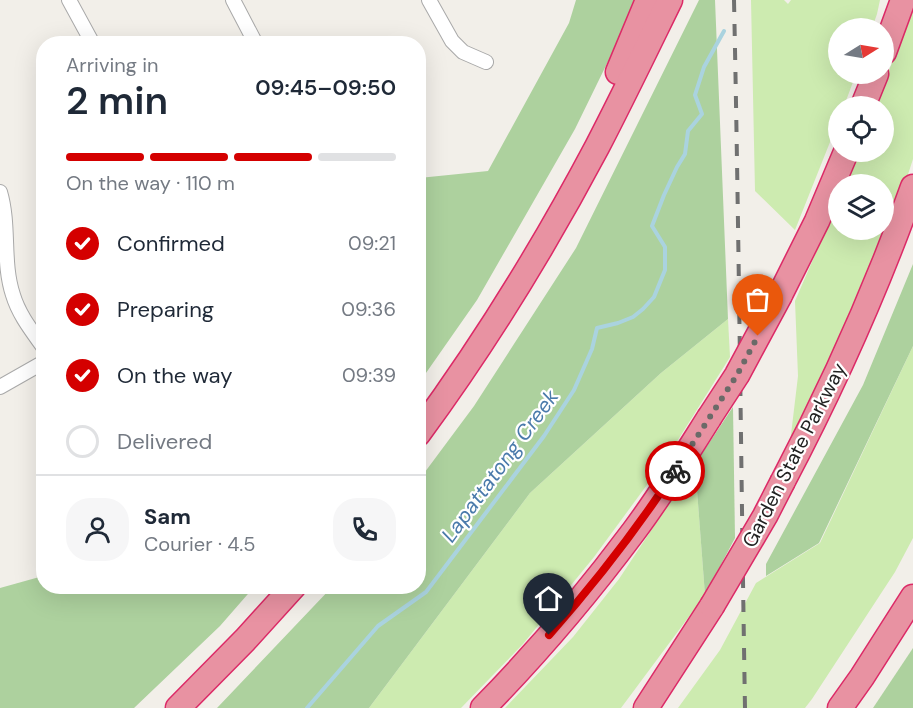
<!DOCTYPE html>
<html lang="en">
<head>
<meta charset="utf-8">
<style>
	body { margin:0; font-family:"DM Sans",sans-serif; background:#f6f6f7; color:#1f2937; height:100vh; display:flex; flex-direction:column; font-size:22px; white-space:nowrap }
	* { box-sizing:border-box; margin:0 }
	p { font-size:20px; color:#747a83 }
	.icon { flex:none; width:33px; height:33px; fill:none; stroke:currentColor; stroke-width:2; stroke-linecap:round; stroke-linejoin:round }
	.map { position:relative; flex:1; overflow:hidden }
	.sheet { position:absolute; left:36px; top:36px; width:390px; height:558px; display:flex; flex-direction:column; background:#fff; border-radius:24px; box-shadow:0 6px 24px #0002 }
	.sheet>* { flex:none }
	.needle { width:39px; rotate:79deg }
	.buttons { position:absolute; left:828px; top:18px; display:grid; gap:12px }
	.buttons a { display:grid; place-items:center; width:66px; height:66px; border-radius:50%; background:#fff; box-shadow:0 6px 24px #0002; font-size:30px }
	.pin { position:absolute; display:grid; place-items:center; width:51px; height:51px; color:#fff; margin:-62px -26px; border-radius:50% 50% 50% 0; rotate:-45deg; box-shadow:0 0 6px #0007 }
	.pin .icon { rotate:45deg }
	.courier { position:absolute; display:grid; place-items:center; width:60px; height:60px; margin:-30px; border:4px solid #d40000; border-radius:50%; background:#fff; color:#222; box-shadow:0 2px 8px #0007 }
	.summary em { font-style:normal; font-weight:600 }
	.summary div { display:flex; flex-direction:column-reverse }
	.summary { display:flex; align-items:center; justify-content:space-between; height:102px; padding:0 30px }
	h1 { font-size:39px; font-weight:600; line-height:45px }
	.bar { display:grid; grid-template-columns:repeat(4,1fr); gap:9px 6px; align-content:center; height:72px; padding:0 30px }
	.bar i { height:8px; border-radius:4px; background:#e0e1e3 }
	.bar .active { background:#d40000 }
	.bar p { grid-column:span 4 }
	.line { display:flex; align-items:center; gap:15px; padding:0 30px; border-top:2px solid #e0e1e3 }
	.line div { flex:1 }
	.round { display:grid; place-items:center; flex:none; width:63px; height:63px; border-radius:24px; background:#f6f6f7 }
	ol { padding:0 30px; list-style:none }
	li { display:flex; align-items:center; gap:18px; height:66px }
	li p { margin-inline-start:auto }
	li .icon { padding:6px; border-radius:50%; background:#d40000; color:#fff; stroke-width:4 }
	li:last-child { color:#747a83 }
	li i { width:33px; height:33px; border:3px solid #e0e1e3; border-radius:50% }
	.map>svg:first-child { display:block }
	.grass { fill:#cdebb0 }
	.forest { fill:#add19e }
	.lines { fill:none; stroke-linecap:round; stroke-linejoin:round }
	.stream { stroke:#aad3df; stroke-width:4 }
	.minor-casing { stroke:#a9a9a9; stroke-width:16 }
	.motorway-casing { stroke:#dc2a67; stroke-width:27 }
	.minor { stroke:#fff; stroke-width:14 }
	.motorway { stroke:#e892a2; stroke-width:24 }
	.rail { stroke:#707070; stroke-width:4; stroke-dasharray:12 12; stroke-linecap:butt }
	.motorway-bridge-casing { stroke:#dc2a67; stroke-width:27; stroke-linecap:butt }
	.motorway-bridge { stroke:#e892a2; stroke-width:24 }
	.done { stroke:#6b6a68; stroke-width:6; stroke-dasharray:0 10.8 }
	.route { stroke:#d40000; stroke-width:8 }
	.labels { text-anchor:middle; dominant-baseline:central; stroke-width:4.5; stroke-linejoin:round; paint-order:stroke }
	.street-label { font-size:20px; fill:#222; stroke:#fff }
	.water-label { font-size:21px; font-style:italic; fill:#4a7aab; stroke:#fff }
</style>
</head>
<body>
<div class="map">
<svg width="913" height="708" viewBox="0 0 913 708">
	<rect width="100%" height="100%" fill="#f2efe9"/>
	<g class="grass">
		<path d="M751,0h33l4,4 3,-4h89l-3,14 -5,14h-34v46h18l-12,32h-6v16l-43,108 -40,-39z"/>
		<path d="M913,5v154l-24,74 -99,210 8,-67 -3,-75 43,-99v28h46v-46h-38l14,-32h24v-46h-8z"/>
		<path d="M728,319l2,38 -64,102 -72,98 -71,87 -62,64h-92l161,-215 131,-120z"/>
		<path d="M913,346v192l-18,34 -83,127 -7,9h-127l42,-58 36,-67 64,-40z"/>
		<path d="M695,464l10,131 -84,113h-116l68,-71 46,-58z"/>
	</g>
	<g class="forest">
		<path d="M576,0h62l-63,129 -98,171 -58,83v-69l7,-11 -8,-57 1,-68 69,-7 81,-148z"/>
		<path d="M699,0h16l13,319 -67,54 -131,120 -161,215h-152l115,-121 86,-1 1,-106 55,-74 102,-158z"/>
		<path d="M913,264v82l-94,197 -53,33v-12l97,-179z"/>
		<path d="M733,407l2,131 -30,57 -10,-131z"/>
		<path d="M43,576l1,10 210,1 -34,39 -86,82h-134v-120z"/>
		<path d="M913,648v60h-40z"/>
	</g>
	<g class="lines">
		<path class="stream" d="M307,708l71,-82 48,-34 118,-156 30,-46 18,-41 5,-21 21,-5 15,-6 10,-8 11,-12 11,-27v-23l-13,-21 12,-31 13,-28 8,-13 3,-23 14,-17 -7,-19 9,-28 20,-36"/>
		<defs>
			<g id="minor">
				<path d="M69,0l24,44"/>
				<path d="M233,0l23,44"/>
				<path d="M429,0l23,41 11,11 23,10"/>
				<path d="M0,192c10,34 2,70 13,103 6,20 19,36 31,53"/>
				<path d="M0,387l44,-25"/>
			</g>
			<g id="motorway">
				<path d="M884,52l19,-52"/>
				<path d="M618,72l30,-72"/>
				<path d="M863,106l13,-32"/>
				<path d="M780,295l37,-74 29,-69"/>
				<path d="M418,434c67,-91 126,-187 179,-287 25,-48 49,-98 73,-147"/>
				<path d="M783,481c50,-95 94,-193 130,-294"/>
				<path d="M178,708l67,-68 49,-54"/>
				<path d="M483,708c54,-55 104,-114 151,-177 27,-36 51,-75 75,-113"/>
				<path d="M646,708l66,-102"/>
				<path d="M840,708l22,-31 51,-80"/>
			</g>
		</defs>
		<use href="#minor" class="minor-casing"/>
		<use href="#motorway" class="motorway-casing"/>
		<use href="#minor" class="minor"/>
		<use href="#motorway" class="motorway"/>
		<path class="rail" d="M734,0c5,236 7,472 11,708"/>
		<defs>
			<g id="motorway-bridge">
				<path d="M709,418l28,-43 43,-80"/>
				<path d="M712,606l53,-90 18,-35"/>
			</g>
		</defs>
		<use href="#motorway-bridge" class="motorway-bridge-casing"/>
		<use href="#motorway-bridge" class="motorway-bridge"/>
	</g>
	<g class="lines">
		<path class="done" d="M675,471l62,-96 21,-39"/>
		<path class="route" d="M549,635c46,-52 88,-106 126,-164"/>
	</g>
	<g class="labels">
		<g class="street-label">
			<text transform="translate(794 455) rotate(-63)">Garden State Parkway</text>
		</g>
		<g class="water-label">
			<text transform="translate(500 466) rotate(-54)">Lapattatong Creek</text>
		</g>
	</g>
</svg>
<div class="buttons">
<a><svg class="needle" viewBox="-14 -14 28 28"><path d="M0-13l5 13h-10z" fill="#e53935"/><path d="M0 13l5-13h-10z" fill="#747a83"/></svg></a>
<a><svg class="icon" aria-label="locate" viewBox="0 0 24 24"><circle cx="12" cy="12" r="6"/><path d="M12 2v4M12 18v4M2 12h4M18 12h4"/></svg></a>
<a><svg class="icon" aria-label="layers" viewBox="0 0 24 24"><path d="M12 4l9 5-9 5-9-5zM3 14l9 5 9-5"/></svg></a>
</div>
<div class="pin" style="left:758px;top:336px;background:#ea580c"><svg class="icon" aria-label="bag" viewBox="0 0 24 24"><path d="M5 8h14l-1 12H6zM9 8a3 3 0 0 1 6 0"/></svg></div>
<div class="pin" style="left:549px;top:635px;background:#1f2937"><svg class="icon" aria-label="home" viewBox="0 0 24 24"><path d="M3 11l9-7 9 7M6 9v11h12V9"/></svg></div>
<div class="courier" style="left:675px;top:471px"><svg class="icon" aria-label="bike" viewBox="0 0 24 24"><circle cx="6" cy="16" r="4"/><circle cx="18" cy="16" r="4"/><path d="M6 16l4-8h5l3 8M10 8l3 8H6M13 5h3"/></svg></div>
<section class="sheet">
<div class="summary"><div><h1>2 min</h1><p>Arriving in</p></div><em>09:45–09:50</em></div>
<div class="bar"><i class="active"></i><i class="active"></i><i class="active"></i><i></i><p>On the way · 110 m</p></div>
<ol>
<li><svg class="icon" aria-label="check" viewBox="0 0 24 24"><path d="M5 12l5 5 9-10"/></svg>Confirmed<p>09:21</p></li>
<li><svg class="icon" aria-label="check" viewBox="0 0 24 24"><path d="M5 12l5 5 9-10"/></svg>Preparing<p>09:36</p></li>
<li><svg class="icon" aria-label="check" viewBox="0 0 24 24"><path d="M5 12l5 5 9-10"/></svg>On the way<p>09:39</p></li>
<li><i></i>Delivered</li>
</ol>
<div class="line" style="height:108px"><a class="round"><svg class="icon" aria-label="person" viewBox="0 0 24 24"><circle cx="12" cy="8" r="4"/><path d="M4 21q1-7 8-7t8 7"/></svg></a><div><b>Sam</b><p>Courier · 4.5</p></div><a class="round"><svg class="icon" aria-label="phone" viewBox="0 0 24 24"><path d="M5 4h4l2 5-3 2q2 4 5 5l2-3 5 2v4C11 20 4 13 5 4z"/></svg></a></div>
</section>
</div>
</body>
</html>
